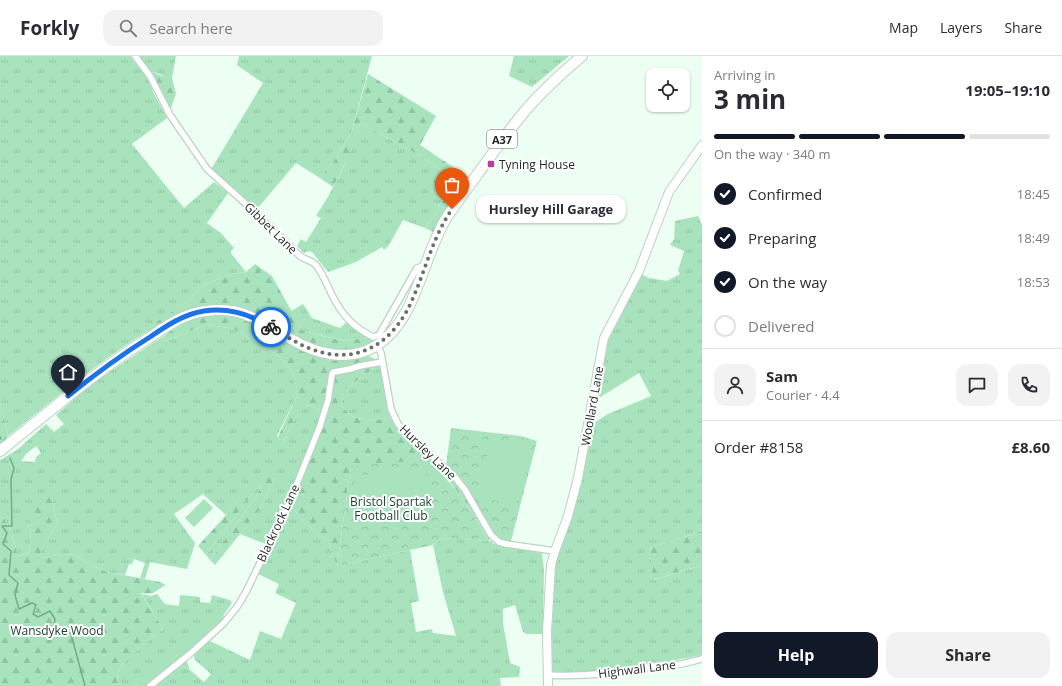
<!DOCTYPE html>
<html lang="en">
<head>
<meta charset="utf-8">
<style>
	body { margin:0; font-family:"Open Sans",sans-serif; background:#f2f2f3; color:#2b2b33; height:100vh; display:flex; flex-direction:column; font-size:15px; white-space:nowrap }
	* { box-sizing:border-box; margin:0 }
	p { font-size:13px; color:#7c7c81 }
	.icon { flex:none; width:22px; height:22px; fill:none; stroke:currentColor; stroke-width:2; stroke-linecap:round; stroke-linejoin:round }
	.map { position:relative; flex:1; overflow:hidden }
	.details { display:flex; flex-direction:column; background:#fff; width:360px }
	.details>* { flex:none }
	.controls { position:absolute; left:646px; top:12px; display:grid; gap:8px }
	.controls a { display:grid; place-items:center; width:44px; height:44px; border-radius:8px; background:#fff; box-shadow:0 1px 3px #0004; font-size:20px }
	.pin { position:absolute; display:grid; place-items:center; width:34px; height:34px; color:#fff; margin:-41px -17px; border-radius:50% 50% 50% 0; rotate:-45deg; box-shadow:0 0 4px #0007 }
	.pin .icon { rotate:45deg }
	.courier { position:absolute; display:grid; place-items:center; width:40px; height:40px; margin:-20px; border:3px solid #1a73e8; border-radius:50%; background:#fff; color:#222; box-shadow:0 1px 5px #0007 }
	.bubble { position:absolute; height:28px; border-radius:12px; background:#fff; box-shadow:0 1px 3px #0004; font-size:13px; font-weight:700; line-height:28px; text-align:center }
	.summary em { font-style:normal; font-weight:700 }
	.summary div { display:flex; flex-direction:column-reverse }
	.summary { display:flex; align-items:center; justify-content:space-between; height:68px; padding:0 12px }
	h1 { font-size:26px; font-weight:700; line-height:30px }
	.bar { display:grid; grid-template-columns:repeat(4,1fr); gap:6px 4px; align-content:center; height:48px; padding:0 12px }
	.bar i { height:5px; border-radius:3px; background:#e1e1e2 }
	.bar .selected { background:#111827 }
	.bar p { grid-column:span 4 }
	.line { display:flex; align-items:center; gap:10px; padding:0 12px; border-top:1px solid #e1e1e2 }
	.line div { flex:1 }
	.round { display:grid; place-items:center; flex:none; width:42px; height:42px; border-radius:12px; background:#f2f2f3 }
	ol { padding:0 12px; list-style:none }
	li { display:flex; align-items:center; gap:12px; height:44px }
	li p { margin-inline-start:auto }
	li .icon { padding:4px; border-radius:50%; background:#111827; color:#fff; stroke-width:4 }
	li:last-child { color:#7c7c81 }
	li i { width:22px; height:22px; border:2px solid #e1e1e2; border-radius:50% }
	.button { display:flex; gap:8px; margin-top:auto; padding:8px 12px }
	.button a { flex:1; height:46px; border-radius:12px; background:#111827; color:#fff; font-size:16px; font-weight:700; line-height:46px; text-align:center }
	.button a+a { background:#f2f2f3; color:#2b2b33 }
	header { display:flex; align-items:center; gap:24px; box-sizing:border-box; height:56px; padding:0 20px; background:#fff; border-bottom:1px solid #e1e1e2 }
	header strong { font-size:19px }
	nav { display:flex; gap:22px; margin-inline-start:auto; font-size:14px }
	.search { width:280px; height:36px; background:#f2f2f3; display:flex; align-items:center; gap:10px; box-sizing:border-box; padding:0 14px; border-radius:12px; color:#7c7c81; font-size:15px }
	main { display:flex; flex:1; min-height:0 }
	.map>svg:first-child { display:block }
	.grass { fill:url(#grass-tufts); fill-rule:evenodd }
	.forest { fill:url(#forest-firs) }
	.park { fill:url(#park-crowns) }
	.pitch { fill:#a8e3be }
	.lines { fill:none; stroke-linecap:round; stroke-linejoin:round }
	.stream { stroke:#72ae8a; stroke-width:1.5 }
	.street-casing { stroke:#bdd1c4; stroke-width:8 }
	.secondary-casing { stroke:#bdd1c4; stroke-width:10 }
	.highway-casing { stroke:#bdd1c4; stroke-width:12 }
	.street { stroke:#fff; stroke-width:5.5 }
	.secondary { stroke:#fff; stroke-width:8 }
	.highway { stroke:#fff; stroke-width:10 }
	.done { stroke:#66726a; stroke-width:4; stroke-dasharray:0 7.2 }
	.route { stroke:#1a73e8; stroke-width:5 }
	.poi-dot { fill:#b5429c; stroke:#fff; stroke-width:1.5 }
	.labels { text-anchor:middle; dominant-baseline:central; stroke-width:4; stroke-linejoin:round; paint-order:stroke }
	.shield { fill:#fff; stroke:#626764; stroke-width:1 }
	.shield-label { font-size:11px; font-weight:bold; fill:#1e2621 }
	.poi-label { font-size:12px; fill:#1e2621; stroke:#fff; text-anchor:start }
	.street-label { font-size:12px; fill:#1e2621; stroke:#fff }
	.park-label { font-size:12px; fill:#18472e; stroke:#fff }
</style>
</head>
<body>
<header>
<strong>Forkly</strong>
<div class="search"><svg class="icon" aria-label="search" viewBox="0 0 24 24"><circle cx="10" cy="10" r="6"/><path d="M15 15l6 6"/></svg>Search here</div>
<nav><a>Map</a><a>Layers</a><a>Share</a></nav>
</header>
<main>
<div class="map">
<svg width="702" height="630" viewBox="0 0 702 630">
	<defs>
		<pattern id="grass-tufts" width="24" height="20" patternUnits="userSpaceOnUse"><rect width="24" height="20" fill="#a8e3be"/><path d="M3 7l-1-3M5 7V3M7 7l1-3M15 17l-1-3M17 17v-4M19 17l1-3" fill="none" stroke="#90c3a3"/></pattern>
		<pattern id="forest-firs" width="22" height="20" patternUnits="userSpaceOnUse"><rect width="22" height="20" fill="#a8e3be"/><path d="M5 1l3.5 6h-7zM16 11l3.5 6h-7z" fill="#90c3a3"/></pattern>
		<pattern id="park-crowns" width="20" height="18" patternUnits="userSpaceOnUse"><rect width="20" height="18" fill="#a8e3be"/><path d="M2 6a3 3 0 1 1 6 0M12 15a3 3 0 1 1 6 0" fill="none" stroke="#90c3a3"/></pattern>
	</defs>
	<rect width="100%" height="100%" fill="#edfef3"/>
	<g class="grass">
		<path d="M0,0h130l18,23 6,15 13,24 -35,26 52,64 30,-26 14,11 -21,30 14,10 13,15 -4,4 16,20 -15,2 -27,11 -17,17 -33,22 1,3c-53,31 -99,71 -147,109l-8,-33z"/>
		<path d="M138,0h38l-4,22h-7l-5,-4 -9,-2z"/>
		<path d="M239,0h133l-21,78 -19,30 -12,14 -24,-15 -40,47 -46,-39 53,-88 -26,-18z"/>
		<path d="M514,0h55l-37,31 -23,-11z"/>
		<path d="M360,67l50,27 40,26 3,11 -2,5 -13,14 10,2 1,3 -10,-1 -14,18 -22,-8 -14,25 -5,5 -2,-3 -26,15 -28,10 -16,-20 -4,-1 -4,2 -7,-7 4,-7 5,3 15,-24 -5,-2c19,-29 34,-60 44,-93z"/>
		<path d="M698,160l4,9v306l-52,17 4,32 48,-15v90l-32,6 -27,2 -7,5 -44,5h-40l-3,-2 3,-106 37,-139 19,-12 43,-18 -12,-23 -45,28 12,-62 33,-66 10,5 18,3 13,-7 -2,-3 6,-20 -14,-6 4,-6 1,-18z"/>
		<path d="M303,248l9,14 28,10 9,-8 24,17c-30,6 -43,1 -71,-7l-11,-19z"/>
		<path d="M206,269l25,3 23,12 25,16 13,14 6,23 -21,43 4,10 13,-26 9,-14 10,-1 8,9 -28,72 -27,58 -26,-10 21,-26 13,-29 -16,-6 -32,42 -23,-21 -29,20 21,29 -8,26 -37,-7 -5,17 -5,-1 5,-15 -11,-4 -2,5h-3l-4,11 -18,-3 -17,-7 -14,-10 -14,-1 -20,4 -2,-6 18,-30 -4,-10 -2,-14 -24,20 3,16 -2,19 -11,3 -7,-25 -7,-13 -4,2v-60l17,-10 29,-26 8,8 10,-8 -8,-9 34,-30 72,-48 3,4zM36,390l5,7 -5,4 -1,5 -14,-1 5,-7z"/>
		<path d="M382,306l12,55 -23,4 -18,-4 -12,-11 3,-16z"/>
		<path d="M259,429h2l-5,12 -46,63 -4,-5z"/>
		<path d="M291,450l14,17 24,20 8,23 73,-16 9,51 -8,2 5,29 16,-3 1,4 23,3 -13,-44 -10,-47 11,-7 47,3 3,3 48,9 2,16 -1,65h-17l-3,-2 -8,-27 -12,4v14l7,40 10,4 -1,10 -19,1 1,8h-344l17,-17 8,-3 8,4 14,12 7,-8 -17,-15 1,-8 13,-11 42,20 10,-29 21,8 15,-36 -21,-10 4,-9 -23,-11z"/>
		<path d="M142,538l9,2 6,-2 8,10 14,2 1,-11 20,2v5l10,1 2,-8 18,5 2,3 -9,13 -11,11 -70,54 -8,5h-16c0,-4 -1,-9 0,-13 5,-15 33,-34 45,-44z"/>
	</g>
	<g class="forest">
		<path d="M151,16c8,2 13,6 21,6l4,16 -5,14h-3z"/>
		<path d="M368,18l68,42 -16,29 51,34 -23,29 -10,-2 13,-14 2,-5 -3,-11 -40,-26 -50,-27 -8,26 -19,38 -13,-9 12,-14 19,-30z"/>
		<path d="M439,154l10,1 -16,21 -8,-4z"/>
		<path d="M255,208l17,12 30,54c27,8 40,13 69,7l4,5 -13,5 -14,3 -20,-1 -28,-9 -44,-26 -73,-1 -28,14 -2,-3 34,-22 17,-17 27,-11 15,-2z"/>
		<path d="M212,258l20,1 27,9 26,16 69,19 14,-3 14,6 -38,28 -3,16 12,11 18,4 23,-4 4,7 56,52 37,59 -3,6c-12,-25 -27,-46 -45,-67l-92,-8 -14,100 -8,-23 -24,-20 -13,-16 -4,-3 35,-88 -10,-11 -10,1 -9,14 -13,26 -7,6 -1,-4 25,-55 -6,-23 -13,-14 -25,-16 -23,-12 -25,-3 -41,16 -3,-4c15,-11 31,-20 50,-23z"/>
		<path d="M0,347l8,33 -4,6 -3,8h-1z"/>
		<path d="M258,416l16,7 -13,29 -46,57 -5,-5 46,-63 5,-12h-2l-53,70 -8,-9 28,-31z"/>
		<path d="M45,437l7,5 2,14 4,10 -18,30 2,6 20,-4 14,1 14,10 17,7 53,10 6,3c-13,6 -8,10 -25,8l22,36c-12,10 -40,29 -45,44 -1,4 0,9 0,13h-118v-166l4,-2 7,13 7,25 11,-3 2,-19 -3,-16 5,-18z"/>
		<path d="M702,475v34l-49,15 -3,-32z"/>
		<path d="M223,560l8,1 -45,42 4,11 -8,-4 -8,3 -17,17h-23c14,-8 24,-21 37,-30 17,-14 36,-24 52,-40z"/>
	</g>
	<g class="park">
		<path d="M451,372l69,8 17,5 -26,100h-9l-6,-4 -30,-47 -20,-25z"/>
		<path d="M427,404c27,24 45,49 61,81l-44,-3 -11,7 -96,21 14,-100z"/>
	</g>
	<g class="pitch">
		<path d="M492,382l40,12 -16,56 -40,-11z"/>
		<path d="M426,412l6,50 -72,9 -6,-51z"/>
		<path d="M204,443l9,9 -19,19 -9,-9z"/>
	</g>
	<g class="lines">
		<g class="stream">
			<path d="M0,381l1,2"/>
			<path d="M10,402l4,10 -3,11 1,47h-10l5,7 -4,11 8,7 -2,24 9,8 -3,12 4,14 13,-6 4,2 -3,9 5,3 12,-6 5,8 -2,15 4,3 8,-8 6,5 14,52"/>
		</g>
		<defs>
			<g id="street">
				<path d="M135,0l15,20 20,39 37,54 48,43 45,44c5,4 11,4 16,9 7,9 11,20 16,30 10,20 21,32 41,42l6,-2 38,-67 7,-2"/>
				<path d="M377,289l4,8 10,56 7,15 10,11 46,41 11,14 26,45 8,7 7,2 49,7"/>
				<path d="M548,619c35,2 71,-2 106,-9 7,-1 14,0 21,-1 9,-1 18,-4 27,-6"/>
				<path d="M150,630l41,-33 32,-29 14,-17 9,-15 46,-96 28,-70 8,-26 4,-26 2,-2 16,-3 10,-3 22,-4"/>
			</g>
			<path id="secondary" d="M548,630l-1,-54 4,-67 4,-14 13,-35 10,-38 26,-140 35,-67 30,-79 33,-47"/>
			<path id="highway" d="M0,395c49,-39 96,-80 149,-113 17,-12 36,-25 57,-27 15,-2 29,-1 43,5 15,5 28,15 42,23 25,15 56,23 83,8 44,-26 47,-89 73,-130 9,-14 20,-28 30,-42 16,-22 31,-44 48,-64 17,-20 37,-38 57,-55"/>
		</defs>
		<use href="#street" class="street-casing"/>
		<use href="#secondary" class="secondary-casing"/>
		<use href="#highway" class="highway-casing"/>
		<use href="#street" class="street"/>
		<use href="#secondary" class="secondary"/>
		<use href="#highway" class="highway"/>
	</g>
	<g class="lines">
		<path class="done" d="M271,271c14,8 27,18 43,23 46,16 81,-9 99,-52 13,-30 20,-61 39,-89"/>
		<path class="route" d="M68,340c26,-21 53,-41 82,-59 16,-11 34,-23 54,-26 24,-4 46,3 67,16"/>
	</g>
	<rect class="poi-dot" x="487" y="104" width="8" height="8" rx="2"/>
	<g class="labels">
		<rect class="shield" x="487" y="74" width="30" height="18" rx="3"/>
		<g class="shield-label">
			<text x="502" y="83">A37</text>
		</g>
		<g class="poi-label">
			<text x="499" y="108">Tyning House</text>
		</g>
		<g class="street-label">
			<text transform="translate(271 172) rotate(44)">Gibbet Lane</text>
			<text transform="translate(592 350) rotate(-80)">Woollard Lane</text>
			<text transform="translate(428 396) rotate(44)">Hursley Lane</text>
			<text transform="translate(278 467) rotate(-65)">Blackrock Lane</text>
			<text transform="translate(637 613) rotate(-7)">Highwall Lane</text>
		</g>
		<g class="park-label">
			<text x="391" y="445">Bristol Spartak<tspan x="391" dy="14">Football Club</tspan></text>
			<text x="57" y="574">Wansdyke Wood</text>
		</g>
	</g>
</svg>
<div class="controls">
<a><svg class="icon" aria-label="locate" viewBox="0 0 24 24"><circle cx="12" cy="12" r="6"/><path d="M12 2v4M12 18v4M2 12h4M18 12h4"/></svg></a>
</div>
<div class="pin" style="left:452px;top:153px;background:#ea580c"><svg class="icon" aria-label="bag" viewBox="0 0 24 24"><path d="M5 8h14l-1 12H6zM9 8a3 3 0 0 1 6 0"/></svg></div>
<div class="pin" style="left:68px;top:340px;background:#1f2937"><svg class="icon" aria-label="home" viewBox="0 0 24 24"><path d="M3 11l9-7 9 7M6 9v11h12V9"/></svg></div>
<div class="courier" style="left:271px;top:271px"><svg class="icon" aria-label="bike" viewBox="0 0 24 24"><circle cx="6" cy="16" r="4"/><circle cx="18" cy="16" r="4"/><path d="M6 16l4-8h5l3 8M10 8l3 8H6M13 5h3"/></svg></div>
<div class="bubble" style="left:476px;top:139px;width:150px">Hursley Hill Garage</div>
</div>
<section class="details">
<div class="summary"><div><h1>3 min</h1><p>Arriving in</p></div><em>19:05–19:10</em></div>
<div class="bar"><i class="selected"></i><i class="selected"></i><i class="selected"></i><i></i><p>On the way · 340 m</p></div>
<ol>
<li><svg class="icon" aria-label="check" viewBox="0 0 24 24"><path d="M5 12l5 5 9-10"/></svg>Confirmed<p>18:45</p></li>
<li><svg class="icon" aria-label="check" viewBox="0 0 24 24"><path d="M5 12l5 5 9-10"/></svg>Preparing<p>18:49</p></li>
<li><svg class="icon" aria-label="check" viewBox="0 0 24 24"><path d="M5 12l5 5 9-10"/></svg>On the way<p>18:53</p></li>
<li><i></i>Delivered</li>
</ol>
<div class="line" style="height:72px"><a class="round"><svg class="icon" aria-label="person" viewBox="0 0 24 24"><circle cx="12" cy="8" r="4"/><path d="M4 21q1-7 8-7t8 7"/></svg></a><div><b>Sam</b><p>Courier · 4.4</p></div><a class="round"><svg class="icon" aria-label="chat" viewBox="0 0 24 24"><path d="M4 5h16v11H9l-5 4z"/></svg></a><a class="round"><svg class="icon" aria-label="phone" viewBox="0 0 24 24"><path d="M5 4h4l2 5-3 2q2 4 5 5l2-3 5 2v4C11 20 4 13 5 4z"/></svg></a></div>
<div class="line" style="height:52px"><div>Order #8158</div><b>£8.60</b></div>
<div class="button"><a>Help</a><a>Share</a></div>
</section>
</main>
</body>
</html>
